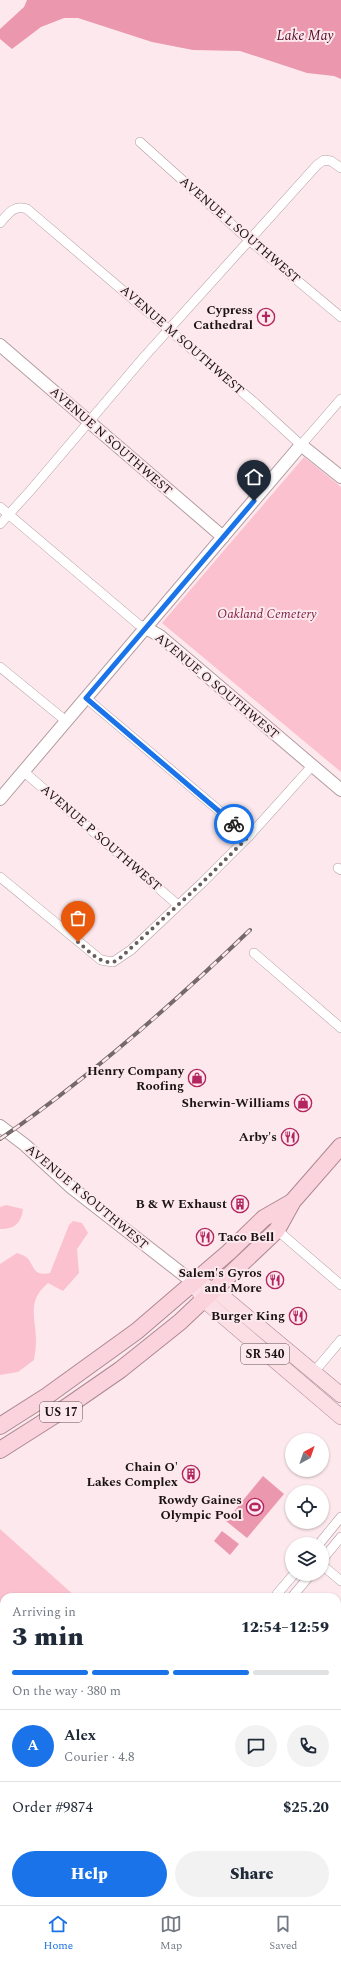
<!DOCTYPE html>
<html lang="en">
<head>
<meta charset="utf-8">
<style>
	body { margin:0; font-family:Spectral,serif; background:#f2f2f3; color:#1f2937; height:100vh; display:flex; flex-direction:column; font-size:15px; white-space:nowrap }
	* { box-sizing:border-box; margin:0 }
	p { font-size:13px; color:#747a83 }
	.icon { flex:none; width:22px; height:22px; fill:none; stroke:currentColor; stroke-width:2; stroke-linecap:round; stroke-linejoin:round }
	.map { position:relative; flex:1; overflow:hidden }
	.details { position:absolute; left:0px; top:1593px; width:341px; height:312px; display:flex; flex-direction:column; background:#fff; border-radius:12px 12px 0 0; box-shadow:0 1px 3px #0004 }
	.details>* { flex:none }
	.needle { width:26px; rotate:40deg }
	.fabs { position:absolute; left:285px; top:1433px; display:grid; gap:8px }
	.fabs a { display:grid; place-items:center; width:44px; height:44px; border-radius:50%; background:#fff; box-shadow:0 1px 3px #0004; font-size:20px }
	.pin { position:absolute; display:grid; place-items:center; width:34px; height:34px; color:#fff; margin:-41px -17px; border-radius:50% 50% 50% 0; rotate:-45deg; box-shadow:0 0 4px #0007 }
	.pin .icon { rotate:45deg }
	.courier { position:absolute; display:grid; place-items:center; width:40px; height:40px; margin:-20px; border:3px solid #1a73e8; border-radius:50%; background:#fff; color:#222; box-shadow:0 1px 5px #0007 }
	.head em { font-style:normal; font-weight:800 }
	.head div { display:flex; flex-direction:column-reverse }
	.head { display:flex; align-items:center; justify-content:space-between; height:68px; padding:0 12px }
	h1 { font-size:26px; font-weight:800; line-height:30px }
	.bar { display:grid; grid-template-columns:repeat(4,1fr); gap:6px 4px; align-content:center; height:48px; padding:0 12px }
	.bar i { height:5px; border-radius:3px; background:#e0e1e3 }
	.bar .current { background:#1a73e8 }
	.bar p { grid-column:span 4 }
	.line { display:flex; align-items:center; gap:10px; padding:0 12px; border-top:1px solid #e0e1e3 }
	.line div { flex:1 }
	.round { display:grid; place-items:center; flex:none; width:42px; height:42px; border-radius:21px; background:#f2f2f3 }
	.primary-button { display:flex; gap:8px; margin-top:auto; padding:8px 12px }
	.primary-button a { flex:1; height:46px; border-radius:24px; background:#1a73e8; color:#fff; font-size:16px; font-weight:800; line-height:46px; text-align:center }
	.primary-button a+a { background:#f2f2f3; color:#1f2937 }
	.menu { display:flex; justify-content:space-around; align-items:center; height:56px; border-top:1px solid #e0e1e3; background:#fff; font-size:11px; color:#747a83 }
	.menu a { display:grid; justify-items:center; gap:2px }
	.menu .current { color:#1a73e8 }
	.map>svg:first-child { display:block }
	.green { fill:#fbc1cf }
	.water { fill:#eb98af }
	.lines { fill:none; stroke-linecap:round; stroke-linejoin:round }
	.minor-casing { stroke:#b29ca1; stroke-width:10 }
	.tertiary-casing { stroke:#b29ca1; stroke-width:14 }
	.primary-casing { stroke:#ac8891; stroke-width:16 }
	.trunk-casing { stroke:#ac8891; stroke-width:18 }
	.minor { stroke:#fff; stroke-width:9 }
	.tertiary { stroke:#fff; stroke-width:12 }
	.primary { stroke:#fcdee5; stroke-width:15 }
	.trunk { stroke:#fbd3dc; stroke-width:16 }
	.rail-casing { stroke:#76696c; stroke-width:4 }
	.rail { stroke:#fde9ed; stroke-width:2.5; stroke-dasharray:8; stroke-linecap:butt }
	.done { stroke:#695d60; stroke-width:4; stroke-dasharray:0 7.2 }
	.route { stroke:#1a73e8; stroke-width:5 }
	.labels { text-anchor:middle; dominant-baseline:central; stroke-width:4; stroke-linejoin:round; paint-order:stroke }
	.shield { fill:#fde9ed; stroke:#5e5255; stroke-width:1 }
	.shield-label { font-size:12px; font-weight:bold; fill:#1a1214 }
	.street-label { font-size:13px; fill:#1a1214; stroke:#fde9ed }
	.poi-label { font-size:13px; font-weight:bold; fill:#1a1214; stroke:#fde9ed; text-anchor:end }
	.park-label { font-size:13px; font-style:italic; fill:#7a1b40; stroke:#fde9ed }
	.water-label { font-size:14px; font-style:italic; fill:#550d2a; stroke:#fde9ed }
</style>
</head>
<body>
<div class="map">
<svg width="341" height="1905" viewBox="0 0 341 1905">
	<rect width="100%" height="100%" fill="#fde9ed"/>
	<g class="green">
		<path d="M304,457l37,30v285l-179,-149z"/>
		<path d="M6,1205l17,4c-2,15 -9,20 -23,20v-22z"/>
		<path d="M73,1221l9,2 6,10 -11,16 2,24 -16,18 -15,-8c-22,19 -12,34 -12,58 0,6 -1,13 -2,19l-16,12 -18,3v-111l17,-11c2,1 7,2 9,4 9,7 5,20 24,16l19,-48z"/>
		<path d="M0,1529l76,68h-72v304h330l-3,4h-331z"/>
		<path d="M337,1820l4,4v68l-4,5z"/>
	</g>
	<g class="water">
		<path d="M27,0h314v79l-7,-3 -27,-3 -67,-22 -47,-1 -41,-8 -74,-24h-14l-23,9 -29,22 -12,-10v-10l24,-22z"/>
		<path d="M263,1476l21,18 -37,44 -21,-17z"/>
		<path d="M222,1531l17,13 -9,11 -16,-14z"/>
	</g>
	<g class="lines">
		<defs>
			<g id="minor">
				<path d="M140,142l109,98 92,77"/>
				<path d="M0,223c8,-9 14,-19 27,-14l228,194 46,42 40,-46"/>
				<path d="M0,507l138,117 8,4"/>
				<path d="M0,524l30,-33 114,-134 173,-192 7,-5 7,1 10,7"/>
				<path d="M0,667l66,54"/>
				<path d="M86,698l163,138"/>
				<path d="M23,771l155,134"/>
				<path d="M338,868l3,2"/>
				<path d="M0,877l101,83 12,2 18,-12 71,-67 47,-47 63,-70"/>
				<path d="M254,953l87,75"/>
				<path d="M277,1230l64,55"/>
				<path d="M314,1372l27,-32"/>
				<path d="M319,1544l22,-27"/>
				<path d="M322,1560l19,-23"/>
				<path d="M322,1565l19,16"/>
				<path d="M277,1597v-3l17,-20"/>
				<path d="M292,1597l19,-23"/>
			</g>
			<g id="tertiary">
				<path d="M0,345l223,192"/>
				<path d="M146,628l14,8 181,154"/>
				<path d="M0,799l301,-354 40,32"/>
				<path d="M0,1126l25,19 47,43 122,95"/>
			</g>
			<g id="primary">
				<path d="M194,1283l10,17 137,117"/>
				<path d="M204,1286l11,4 126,105"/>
			</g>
			<g id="trunk">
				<path d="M0,1426l47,-30 90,-65 92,-79 35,-34 28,-16"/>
				<path d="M0,1450l55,-35 65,-45 60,-48 97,-92 16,-29 48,-55"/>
			</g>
		</defs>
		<use href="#minor" class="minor-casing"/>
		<use href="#tertiary" class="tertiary-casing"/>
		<use href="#primary" class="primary-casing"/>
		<use href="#trunk" class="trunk-casing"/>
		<use href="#minor" class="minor"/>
		<use href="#tertiary" class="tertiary"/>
		<use href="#primary" class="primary"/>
		<use href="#trunk" class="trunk"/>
		<defs>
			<path id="rail" d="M0,1139c89,-61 172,-134 250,-209"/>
		</defs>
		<use href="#rail" class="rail-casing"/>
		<use href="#rail" class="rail"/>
	</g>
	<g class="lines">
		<path class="done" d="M78,942c11,9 25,26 40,18l84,-77 47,-47 -15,-12"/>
		<path class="route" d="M234,824l-148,-126 168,-197"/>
	</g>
	<defs>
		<symbol id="church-ring" viewBox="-11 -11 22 22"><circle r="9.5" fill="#fde9ed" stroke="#b2255e" stroke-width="1.5"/><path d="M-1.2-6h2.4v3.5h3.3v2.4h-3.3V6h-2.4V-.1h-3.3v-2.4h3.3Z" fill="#b2255e"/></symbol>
		<symbol id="shop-ring" viewBox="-11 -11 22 22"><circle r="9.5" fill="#fde9ed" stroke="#b2255e" stroke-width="1.5"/><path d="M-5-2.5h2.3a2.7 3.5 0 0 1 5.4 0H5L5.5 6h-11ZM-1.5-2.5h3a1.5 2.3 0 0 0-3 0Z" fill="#b2255e"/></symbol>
		<symbol id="restaurant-ring" viewBox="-11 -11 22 22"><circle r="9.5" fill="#fde9ed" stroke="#b2255e" stroke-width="1.5"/><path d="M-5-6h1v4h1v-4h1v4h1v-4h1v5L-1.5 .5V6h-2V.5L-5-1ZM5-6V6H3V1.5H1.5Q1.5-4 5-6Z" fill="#b2255e"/></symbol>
		<symbol id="building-ring" viewBox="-11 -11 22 22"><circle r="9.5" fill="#fde9ed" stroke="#b2255e" stroke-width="1.5"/><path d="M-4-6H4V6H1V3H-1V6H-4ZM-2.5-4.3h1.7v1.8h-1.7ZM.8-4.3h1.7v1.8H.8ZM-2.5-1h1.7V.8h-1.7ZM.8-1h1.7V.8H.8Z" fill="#b2255e"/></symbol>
		<symbol id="stadium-ring" viewBox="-11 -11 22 22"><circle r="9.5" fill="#fde9ed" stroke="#b2255e" stroke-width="1.5"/><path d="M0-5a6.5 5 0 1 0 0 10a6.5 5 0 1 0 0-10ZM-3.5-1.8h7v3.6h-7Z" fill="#b2255e"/></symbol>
	</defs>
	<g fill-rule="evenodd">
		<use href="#church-ring" x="256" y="307" width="20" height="20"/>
		<use href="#shop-ring" x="187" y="1068" width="20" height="20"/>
		<use href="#shop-ring" x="293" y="1093" width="20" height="20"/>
		<use href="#restaurant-ring" x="280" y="1127" width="20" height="20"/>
		<use href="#building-ring" x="230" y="1194" width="20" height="20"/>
		<use href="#restaurant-ring" x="195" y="1227" width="20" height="20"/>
		<use href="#restaurant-ring" x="265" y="1270" width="20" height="20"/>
		<use href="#restaurant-ring" x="288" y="1306" width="20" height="20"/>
		<use href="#building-ring" x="181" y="1464" width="20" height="20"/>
		<use href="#stadium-ring" x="245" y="1497" width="20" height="20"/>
	</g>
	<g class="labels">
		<g class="shield">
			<rect x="241" y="1344" width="48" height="20" rx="3"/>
			<rect x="40" y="1402" width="42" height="20" rx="3"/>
		</g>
		<g class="shield-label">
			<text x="265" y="1354">SR 540</text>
			<text x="61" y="1412">US 17</text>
		</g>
		<g class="street-label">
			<text transform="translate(240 230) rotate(41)">AVENUE L SOUTHWEST</text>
			<text transform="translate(182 340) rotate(41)">AVENUE M SOUTHWEST</text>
			<text transform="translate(111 441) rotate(41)">AVENUE N SOUTHWEST</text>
			<text transform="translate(217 686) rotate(40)">AVENUE O SOUTHWEST</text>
			<text transform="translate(101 838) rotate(41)">AVENUE P SOUTHWEST</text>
			<text transform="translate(87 1197) rotate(40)">AVENUE R SOUTHWEST</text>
		</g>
		<g class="poi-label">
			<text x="253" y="310">Cypress<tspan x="253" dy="15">Cathedral</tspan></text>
			<text x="184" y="1071">Henry Company<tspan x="184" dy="15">Roofing</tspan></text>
			<text x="290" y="1103">Sherwin-Williams</text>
			<text x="277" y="1137">Arby's</text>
			<text x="227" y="1204">B &amp; W Exhaust</text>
			<text x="218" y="1237" text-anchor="start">Taco Bell</text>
			<text x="262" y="1273">Salem's Gyros<tspan x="262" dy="15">and More</tspan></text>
			<text x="285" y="1316">Burger King</text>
			<text x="178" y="1467">Chain O'<tspan x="178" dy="15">Lakes Complex</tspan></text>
			<text x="242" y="1500">Rowdy Gaines<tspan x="242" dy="15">Olympic Pool</tspan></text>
		</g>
		<g class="park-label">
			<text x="267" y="614">Oakland Cemetery</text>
		</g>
		<g class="water-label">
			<text x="305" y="35">Lake May</text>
		</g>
	</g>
</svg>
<div class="fabs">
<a><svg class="needle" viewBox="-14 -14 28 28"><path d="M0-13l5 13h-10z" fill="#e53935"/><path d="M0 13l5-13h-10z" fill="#747a83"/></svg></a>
<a><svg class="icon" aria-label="locate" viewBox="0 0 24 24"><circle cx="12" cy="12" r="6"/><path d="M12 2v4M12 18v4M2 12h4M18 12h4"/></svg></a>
<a><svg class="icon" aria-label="layers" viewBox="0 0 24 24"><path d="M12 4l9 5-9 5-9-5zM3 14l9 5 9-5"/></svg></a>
</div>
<div class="pin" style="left:78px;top:942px;background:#ea580c"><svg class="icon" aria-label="bag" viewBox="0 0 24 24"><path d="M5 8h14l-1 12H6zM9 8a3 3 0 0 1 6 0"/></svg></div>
<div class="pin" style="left:254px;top:501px;background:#1f2937"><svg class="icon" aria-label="home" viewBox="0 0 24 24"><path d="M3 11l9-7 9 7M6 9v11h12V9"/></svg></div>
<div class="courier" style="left:234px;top:824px"><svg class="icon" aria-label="bike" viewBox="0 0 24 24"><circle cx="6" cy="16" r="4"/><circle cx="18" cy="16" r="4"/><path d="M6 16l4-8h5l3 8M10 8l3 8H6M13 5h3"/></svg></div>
<section class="details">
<div class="head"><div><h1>3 min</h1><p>Arriving in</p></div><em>12:54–12:59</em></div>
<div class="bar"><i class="current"></i><i class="current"></i><i class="current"></i><i></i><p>On the way · 380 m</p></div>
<div class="line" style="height:72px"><b class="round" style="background:#1a73e8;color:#fff">A</b><div><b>Alex</b><p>Courier · 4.8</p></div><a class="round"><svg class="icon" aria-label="chat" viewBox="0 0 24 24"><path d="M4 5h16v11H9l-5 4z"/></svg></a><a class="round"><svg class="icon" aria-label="phone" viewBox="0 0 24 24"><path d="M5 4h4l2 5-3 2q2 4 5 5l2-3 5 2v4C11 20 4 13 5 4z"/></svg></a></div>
<div class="line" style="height:52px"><div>Order #9874</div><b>$25.20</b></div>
<div class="primary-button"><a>Help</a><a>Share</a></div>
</section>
</div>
<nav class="menu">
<a class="current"><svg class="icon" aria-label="home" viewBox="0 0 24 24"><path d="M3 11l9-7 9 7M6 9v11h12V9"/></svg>Home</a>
<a><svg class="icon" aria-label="map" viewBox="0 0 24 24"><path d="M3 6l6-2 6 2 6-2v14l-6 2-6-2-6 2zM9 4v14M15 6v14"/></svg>Map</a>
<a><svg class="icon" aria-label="saved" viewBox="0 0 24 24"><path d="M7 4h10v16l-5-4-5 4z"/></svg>Saved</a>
</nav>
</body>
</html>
